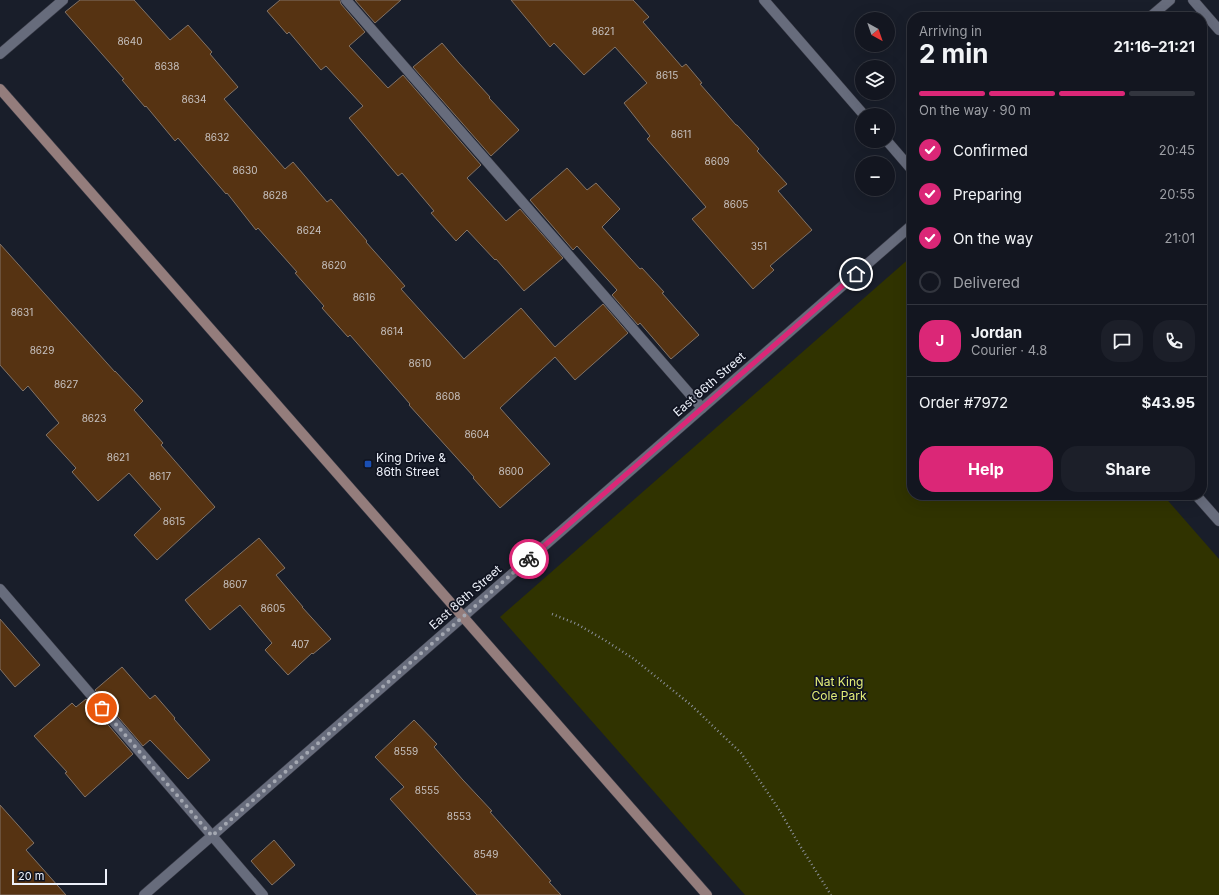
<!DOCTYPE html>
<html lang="en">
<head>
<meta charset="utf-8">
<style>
	body { margin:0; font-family:Inter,sans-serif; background:#1c1f29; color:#f1f3f6; height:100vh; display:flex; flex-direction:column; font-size:15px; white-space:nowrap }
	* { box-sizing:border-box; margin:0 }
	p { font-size:13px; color:#9d9fa5 }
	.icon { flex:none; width:22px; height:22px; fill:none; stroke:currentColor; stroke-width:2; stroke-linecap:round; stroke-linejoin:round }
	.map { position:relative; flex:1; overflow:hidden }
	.details { position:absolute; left:907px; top:12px; width:300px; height:488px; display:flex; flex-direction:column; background:#131620; border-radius:16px; box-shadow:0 4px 16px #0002,0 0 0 1px #32353e }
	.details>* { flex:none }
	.needle { width:26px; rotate:140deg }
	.fabs { position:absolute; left:855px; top:12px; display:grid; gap:8px }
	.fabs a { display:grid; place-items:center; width:40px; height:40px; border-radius:50%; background:#131620; box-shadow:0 4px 16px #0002,0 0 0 1px #32353e; font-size:20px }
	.scale { position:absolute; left:12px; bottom:10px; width:95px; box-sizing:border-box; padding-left:4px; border:2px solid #edf1fa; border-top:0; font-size:11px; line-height:14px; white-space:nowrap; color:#edf1fa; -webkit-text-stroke:3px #101421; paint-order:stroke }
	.pin { position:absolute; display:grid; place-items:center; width:34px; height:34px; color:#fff; margin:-17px; border:2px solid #fff; border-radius:50%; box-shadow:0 1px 4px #0007 }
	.courier { position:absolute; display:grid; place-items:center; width:40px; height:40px; margin:-20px; border:3px solid #db2777; border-radius:50%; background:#fff; color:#222; box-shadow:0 1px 5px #0007 }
	.head em { font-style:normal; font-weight:700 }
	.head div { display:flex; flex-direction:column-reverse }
	.head { display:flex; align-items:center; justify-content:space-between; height:68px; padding:0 12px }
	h1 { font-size:26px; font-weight:700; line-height:30px }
	.bar { display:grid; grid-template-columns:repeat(4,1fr); gap:6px 4px; align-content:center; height:48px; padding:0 12px }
	.bar i { height:5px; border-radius:3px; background:#32353e }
	.bar .selected { background:#db2777 }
	.bar p { grid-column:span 4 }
	.line { display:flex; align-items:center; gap:10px; padding:0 12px; border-top:1px solid #32353e }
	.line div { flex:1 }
	.round { display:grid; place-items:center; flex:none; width:42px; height:42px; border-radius:16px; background:#1c1f29 }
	ol { padding:0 12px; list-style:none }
	li { display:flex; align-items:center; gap:12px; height:44px }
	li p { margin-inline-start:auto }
	li .icon { padding:4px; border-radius:50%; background:#db2777; color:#fff; stroke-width:4 }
	li:last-child { color:#9d9fa5 }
	li i { width:22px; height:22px; border:2px solid #32353e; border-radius:50% }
	.primary-button { display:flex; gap:8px; margin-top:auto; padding:8px 12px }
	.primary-button a { flex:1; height:46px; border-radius:16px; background:#db2777; color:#fff; font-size:16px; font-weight:700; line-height:46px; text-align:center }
	.primary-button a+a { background:#1c1f29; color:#f1f3f6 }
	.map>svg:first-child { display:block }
	.green { fill:#303300 }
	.building { fill:#563312; stroke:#827367 }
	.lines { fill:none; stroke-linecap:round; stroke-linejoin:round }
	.lane-casing { stroke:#383a46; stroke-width:11 }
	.street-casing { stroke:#383a46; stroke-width:11 }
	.secondary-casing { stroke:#383a46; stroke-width:11 }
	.path { stroke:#8b909a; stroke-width:2.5; stroke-dasharray:1 3; stroke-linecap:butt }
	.lane { stroke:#676c7c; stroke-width:10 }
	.street { stroke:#676c7c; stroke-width:10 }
	.secondary { stroke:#947d7c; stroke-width:10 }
	.done { stroke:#a3a7b1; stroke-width:4; stroke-dasharray:0 7.2 }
	.route { stroke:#db2777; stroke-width:5 }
	.transit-dot { fill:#1a4fb4; stroke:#101421; stroke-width:1.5 }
	.labels { text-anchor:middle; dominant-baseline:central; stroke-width:3.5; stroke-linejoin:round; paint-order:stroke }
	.number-label { font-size:10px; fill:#c7c2c0 }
	.street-label { font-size:12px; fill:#edf1fa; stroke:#101421 }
	.poi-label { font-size:12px; fill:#edf1fa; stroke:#101421; text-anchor:start }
	.park-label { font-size:12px; fill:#e3ed77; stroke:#101421 }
</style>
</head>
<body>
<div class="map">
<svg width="1219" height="895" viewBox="0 0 1219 895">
	<rect width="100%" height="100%" fill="#191e2a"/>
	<path class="green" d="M912,256v239h251l56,64v336h-474l-245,-278z"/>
	<g class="building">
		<path d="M80,0h54l36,40 18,-15 24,27 -2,2 28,33 -14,12 61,70 8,-7 34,40 4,-3 36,42 -1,1 39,44 -4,3 63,70 57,-51 34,39 48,-43 25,29 -53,47 -20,-23 -55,51 50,56 -50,44 -27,-30 1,-1 -65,-72 1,-1 -60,-69 -2,2 -26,-29 2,-2 -29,-33 2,-1 -39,-44 -2,2 -29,-37 -1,1 -48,-56 -3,3 -29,-35 -1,1 -23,-27 2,-1 -59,-67z"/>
		<path d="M280,0h60l1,4 24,28 -16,14 39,42 15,-13 78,90 -14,13 39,43 14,-12 43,49 -39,33 -28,-32 -1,1 -28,-30 -11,11 -25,-28 3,-2 -32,-38 -4,3 -49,-58 14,-12 -37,-40 -5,4 -32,-38 -2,2 -20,-23z"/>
		<path d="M355,0h46l-26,23z"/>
		<path d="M511,0h122l16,17 -6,5 39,45 4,-3 16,19 -2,1 36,41h1l22,24 -2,2 30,33 -9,7 34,39 -42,36 4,4 -21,19 -61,-70 14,-12 -59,-68 3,-3 -26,-33 23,-20 -32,-36 -31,28 -30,-32 -4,4z"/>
		<path d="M442,43l17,20 31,34 -1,1 30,32 -28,26 -78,-89z"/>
		<path d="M567,168l20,22 9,-7 24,26 -18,18 38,42 2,-1 22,24 -2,1 37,42 -28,24 -31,-36 -2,2 -26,-30 5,-5 -40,-44 -4,4 -43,-50z"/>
		<path d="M0,244l115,128v-1l28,30 -9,9 29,33 -2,2 54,62 -58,53 -23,-25 27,-26 -32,-36 -31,28 -26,-29 4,-4 -30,-33 13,-12 -31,-37 -5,5 -23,-26z"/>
		<path d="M259,538l26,30 -9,7 27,32h-1l29,32 -18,15 -1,-1 -24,22 -23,-25 7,-7 -32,-38 -30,25 -25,-30z"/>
		<path d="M0,619l40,46 -25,22 -15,-18z"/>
		<path d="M122,667l28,32 5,-4 20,23 -1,1 36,41 -22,19 -38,-39 -7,6 -48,-56z"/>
		<path d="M86,699l47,55 -48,43 -20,-24 2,-1 -33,-36 38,-33 4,4z"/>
		<path d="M414,720l23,24 -3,3 29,33 29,31 -2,1 61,69 -2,1 12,13h-84l-87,-96 14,-12 -29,-30z"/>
		<path d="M0,805l34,38 -8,7 40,45h-66z"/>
		<path d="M274,840l21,25 -23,20 -21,-24z"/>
	</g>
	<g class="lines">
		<defs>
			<g id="lane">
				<path d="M346,0l356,408"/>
				<path d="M1193,0l26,30"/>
				<path d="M0,54l63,-54"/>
				<path d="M0,589l263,306"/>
			</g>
			<g id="street">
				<path d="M764,0l100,115"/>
				<path d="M1150,17l20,-17"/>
				<path d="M887,141l25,29"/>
				<path d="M1196,495l23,26"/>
				<path d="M144,895l768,-670"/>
			</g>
			<path id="secondary" d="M0,89l707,806"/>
		</defs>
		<use href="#lane" class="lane-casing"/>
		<use href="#street" class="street-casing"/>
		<use href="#secondary" class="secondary-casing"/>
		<path class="path" d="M552,614l25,10 29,17 28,18 57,46 50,48 39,58 17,30 34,54"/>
		<use href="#lane" class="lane"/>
		<use href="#street" class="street"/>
		<use href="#secondary" class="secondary"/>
	</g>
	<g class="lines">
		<path class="done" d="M102,708l110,128 317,-277"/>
		<path class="route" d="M529,559l327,-285"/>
	</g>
	<rect class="transit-dot" x="364" y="460" width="8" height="8" rx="2"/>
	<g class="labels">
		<g class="number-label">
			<text x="603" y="31">8621</text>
			<text x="130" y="41">8640</text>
			<text x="167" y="66">8638</text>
			<text x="667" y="75">8615</text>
			<text x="194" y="99">8634</text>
			<text x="681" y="134">8611</text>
			<text x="217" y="137">8632</text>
			<text x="717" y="161">8609</text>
			<text x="245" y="170">8630</text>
			<text x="275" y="195">8628</text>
			<text x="736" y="204">8605</text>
			<text x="309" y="230">8624</text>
			<text x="759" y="246">351</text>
			<text x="334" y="265">8620</text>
			<text x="364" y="297">8616</text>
			<text x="22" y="312">8631</text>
			<text x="392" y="331">8614</text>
			<text x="42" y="350">8629</text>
			<text x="420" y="363">8610</text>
			<text x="66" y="384">8627</text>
			<text x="448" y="396">8608</text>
			<text x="94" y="418">8623</text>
			<text x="477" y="434">8604</text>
			<text x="118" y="457">8621</text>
			<text x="511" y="471">8600</text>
			<text x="160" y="476">8617</text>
			<text x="174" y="521">8615</text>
			<text x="235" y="584">8607</text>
			<text x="273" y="608">8605</text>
			<text x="300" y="644">407</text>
			<text x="406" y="751">8559</text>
			<text x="427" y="790">8555</text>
			<text x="459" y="816">8553</text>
			<text x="486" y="854">8549</text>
		</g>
		<g class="street-label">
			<text transform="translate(709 384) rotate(-41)">East 86th Street</text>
			<text transform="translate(465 597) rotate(-41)">East 86th Street</text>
		</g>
		<g class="poi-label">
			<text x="376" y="457">King Drive &amp;<tspan x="376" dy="14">86th Street</tspan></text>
		</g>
		<g class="park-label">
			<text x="839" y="681">Nat King<tspan x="839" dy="14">Cole Park</tspan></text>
		</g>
	</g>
</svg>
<div class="fabs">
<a><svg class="needle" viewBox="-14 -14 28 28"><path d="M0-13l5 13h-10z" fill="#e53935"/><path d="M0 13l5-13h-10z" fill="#9d9fa5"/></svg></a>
<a><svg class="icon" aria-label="layers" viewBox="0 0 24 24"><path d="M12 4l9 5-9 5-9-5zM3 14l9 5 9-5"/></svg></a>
<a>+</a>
<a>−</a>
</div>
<div class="scale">20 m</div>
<div class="pin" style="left:102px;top:708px;background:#ea580c"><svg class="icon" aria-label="bag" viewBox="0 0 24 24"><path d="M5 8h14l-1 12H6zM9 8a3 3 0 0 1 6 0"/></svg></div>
<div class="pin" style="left:856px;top:274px;background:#1f2937"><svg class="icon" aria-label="home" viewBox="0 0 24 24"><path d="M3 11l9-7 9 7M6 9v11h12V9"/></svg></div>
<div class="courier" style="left:529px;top:559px"><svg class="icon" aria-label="bike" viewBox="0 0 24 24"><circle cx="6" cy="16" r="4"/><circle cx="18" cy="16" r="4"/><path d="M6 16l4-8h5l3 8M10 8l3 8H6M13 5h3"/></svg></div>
<section class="details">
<div class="head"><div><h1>2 min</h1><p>Arriving in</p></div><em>21:16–21:21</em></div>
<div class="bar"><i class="selected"></i><i class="selected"></i><i class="selected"></i><i></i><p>On the way · 90 m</p></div>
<ol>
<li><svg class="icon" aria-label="check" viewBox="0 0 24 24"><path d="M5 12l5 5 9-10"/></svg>Confirmed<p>20:45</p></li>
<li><svg class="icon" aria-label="check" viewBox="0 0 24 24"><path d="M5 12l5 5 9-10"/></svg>Preparing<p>20:55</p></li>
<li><svg class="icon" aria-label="check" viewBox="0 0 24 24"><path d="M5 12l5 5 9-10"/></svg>On the way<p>21:01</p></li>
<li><i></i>Delivered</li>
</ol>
<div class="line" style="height:72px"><b class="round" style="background:#db2777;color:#fff">J</b><div><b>Jordan</b><p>Courier · 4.8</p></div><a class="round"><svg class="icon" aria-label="chat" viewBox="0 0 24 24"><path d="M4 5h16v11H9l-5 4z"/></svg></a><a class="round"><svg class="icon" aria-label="phone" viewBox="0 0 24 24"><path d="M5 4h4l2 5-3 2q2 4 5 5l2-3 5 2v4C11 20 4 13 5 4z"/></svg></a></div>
<div class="line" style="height:52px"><div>Order #7972</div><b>$43.95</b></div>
<div class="primary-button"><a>Help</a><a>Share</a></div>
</section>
</div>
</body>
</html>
